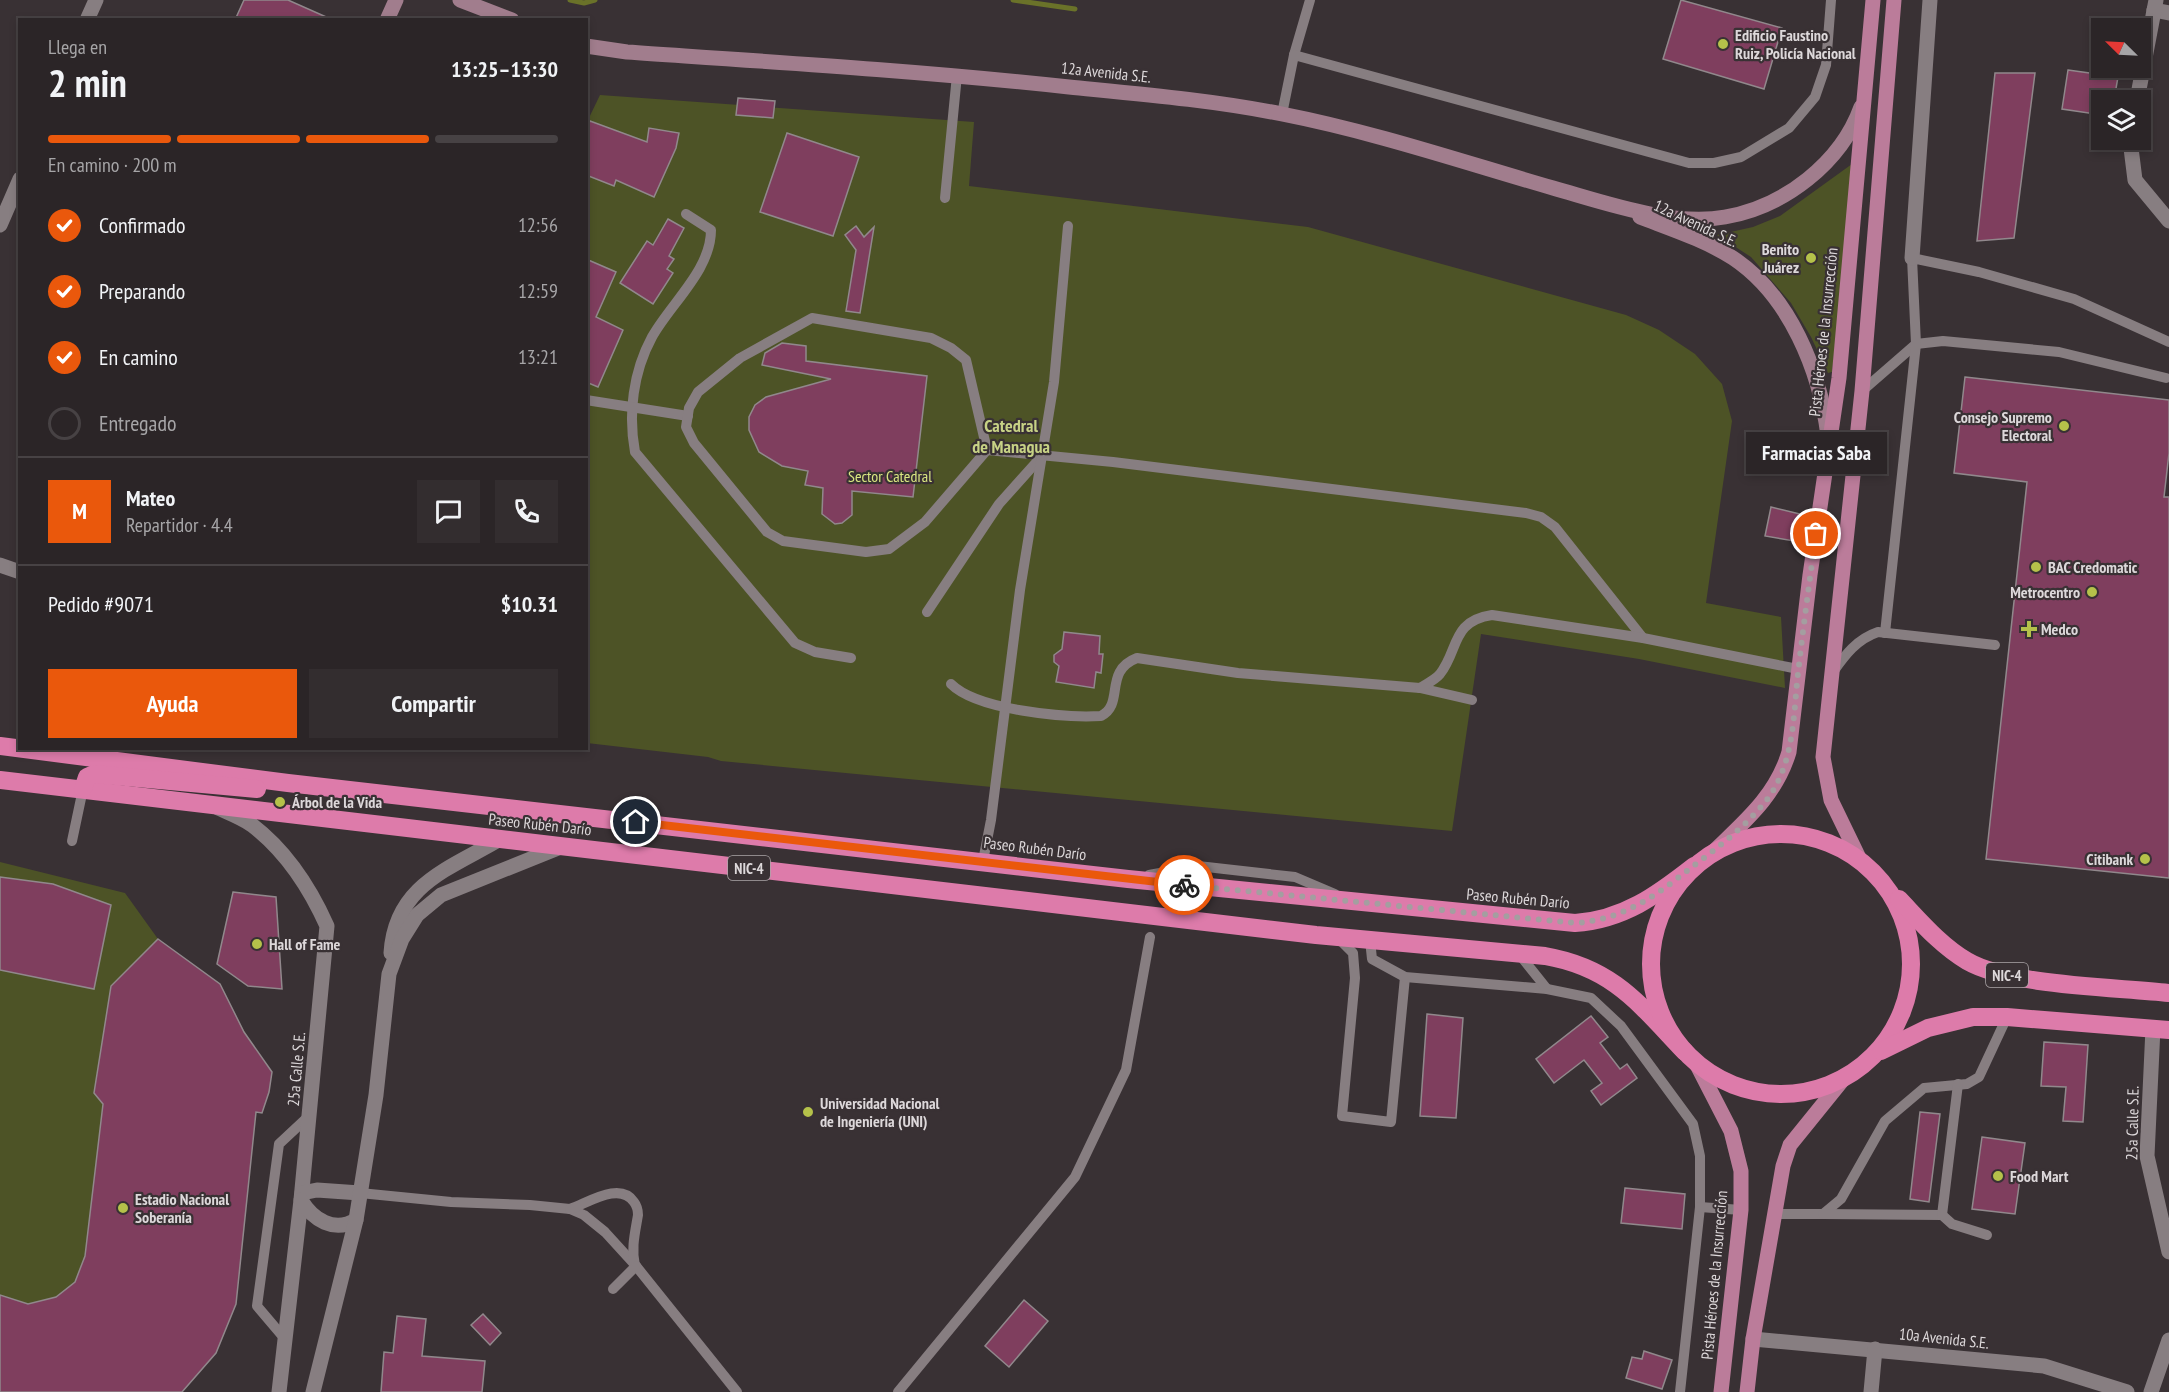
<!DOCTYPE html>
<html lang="es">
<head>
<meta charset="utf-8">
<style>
	body { margin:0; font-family:"PT Sans Narrow",sans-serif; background:#332d2f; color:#f1f3f6; height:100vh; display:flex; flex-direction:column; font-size:22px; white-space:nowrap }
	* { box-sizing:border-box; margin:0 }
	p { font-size:20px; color:#a6a5a7 }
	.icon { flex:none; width:33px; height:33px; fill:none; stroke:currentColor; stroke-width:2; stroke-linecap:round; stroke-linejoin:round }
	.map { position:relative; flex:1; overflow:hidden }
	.details { position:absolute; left:18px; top:18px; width:570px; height:732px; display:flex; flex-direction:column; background:#2b2527; border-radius:0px; box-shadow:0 3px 9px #0003,0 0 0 2px #474244 }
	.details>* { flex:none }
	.needle { width:39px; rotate:294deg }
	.tools { position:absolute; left:2091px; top:18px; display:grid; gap:12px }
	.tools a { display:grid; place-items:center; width:60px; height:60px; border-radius:0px; background:#2b2527; box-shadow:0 3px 9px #0003,0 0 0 2px #474244; font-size:30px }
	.pin { position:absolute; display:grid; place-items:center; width:51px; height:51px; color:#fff; margin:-26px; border:3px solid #fff; border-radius:50%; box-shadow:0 2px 6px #0007 }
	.courier { position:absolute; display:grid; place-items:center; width:60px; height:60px; margin:-30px; border:4px solid #ea580c; border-radius:50%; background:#fff; color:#222; box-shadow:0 2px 8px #0007 }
	.bubble { position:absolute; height:42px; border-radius:0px; background:#2b2527; box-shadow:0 3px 9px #0003,0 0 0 2px #474244; font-size:20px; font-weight:600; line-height:42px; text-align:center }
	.head em { font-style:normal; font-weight:600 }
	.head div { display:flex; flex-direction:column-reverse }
	.head { display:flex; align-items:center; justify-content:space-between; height:102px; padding:0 30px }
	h1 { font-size:39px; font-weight:600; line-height:45px }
	.bar { display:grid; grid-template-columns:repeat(4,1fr); gap:9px 6px; align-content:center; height:72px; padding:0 30px }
	.bar i { height:8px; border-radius:4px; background:#474244 }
	.bar .current { background:#ea580c }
	.bar p { grid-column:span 4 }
	.line { display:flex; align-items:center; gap:15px; padding:0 30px; border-top:2px solid #474244 }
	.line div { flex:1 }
	.round { display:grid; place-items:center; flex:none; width:63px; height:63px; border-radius:0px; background:#332d2f }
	ol { padding:0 30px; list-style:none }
	li { display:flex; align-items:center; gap:18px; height:66px }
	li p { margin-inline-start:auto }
	li .icon { padding:6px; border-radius:50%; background:#ea580c; color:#fff; stroke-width:4 }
	li:last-child { color:#a6a5a7 }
	li i { width:33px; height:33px; border:3px solid #474244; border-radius:50% }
	.button { display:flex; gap:12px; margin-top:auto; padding:12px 30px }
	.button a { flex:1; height:69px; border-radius:0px; background:#ea580c; color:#fff; font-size:24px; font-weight:600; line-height:69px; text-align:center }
	.button a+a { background:#332d2f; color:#f1f3f6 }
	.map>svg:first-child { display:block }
	.green { fill:#4d5326 }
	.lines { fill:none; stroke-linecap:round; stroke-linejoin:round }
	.stream { stroke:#6a7229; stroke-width:5 }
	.building { fill:#7f3e5e; stroke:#91888c; stroke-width:1.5 }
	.lane { stroke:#877e81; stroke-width:10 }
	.street { stroke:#877e81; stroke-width:15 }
	.secondary { stroke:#a17d8d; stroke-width:15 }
	.primary { stroke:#bb7c9a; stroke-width:15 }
	.highway { stroke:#dd7baa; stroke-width:18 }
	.done { stroke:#a49ea0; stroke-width:6; stroke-dasharray:0 10.8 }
	.route { stroke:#ea580c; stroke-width:8 }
	.poi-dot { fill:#b5c24a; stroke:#393134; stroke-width:2 }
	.labels { text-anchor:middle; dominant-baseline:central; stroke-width:4.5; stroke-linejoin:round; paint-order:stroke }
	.shield { fill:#393134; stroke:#aca6a8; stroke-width:1.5 }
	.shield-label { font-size:15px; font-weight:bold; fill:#ddd8da }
	.poi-label { font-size:16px; font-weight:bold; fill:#ddd8da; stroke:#393134; text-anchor:start }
	.street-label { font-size:16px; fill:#ddd8da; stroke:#393134 }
	.park-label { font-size:16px; fill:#d9e681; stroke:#393134 }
	.neighbourhood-label { font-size:18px; font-weight:bold; fill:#c7d285; stroke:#393134 }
</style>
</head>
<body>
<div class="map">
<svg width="2169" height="1392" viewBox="0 0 2169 1392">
	<rect width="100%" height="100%" fill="#393134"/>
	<g class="green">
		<path d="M600,95l374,27 -5,64 339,41 318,88 33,15 36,24 27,30 10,37 -26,182 75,14 4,71 -146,-29 -158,-25 -29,197 -731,-70 -13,-4 -121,-14 -1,-619z"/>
		<path d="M1852,164l3,2 -23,206 -4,1 -17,-36 -20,-34 -40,-46 -34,-22 36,-8 27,-11z"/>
		<path d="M0,862l125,31 33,46 36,27 36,40 29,51 13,15 -3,20 -7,21 -6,-1 -20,192 -20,49 -216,39z"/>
	</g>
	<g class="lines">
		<g class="stream">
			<path d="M570,0l14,3 11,-3"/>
			<path d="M1013,0l62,9"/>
		</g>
	</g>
	<g class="building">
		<path d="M244,0h44l45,20h-98z"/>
		<path d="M1681,0l101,28 -18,61 -101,-30z"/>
		<path d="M2068,70l50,7 -4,23h-12v15l-40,-6z"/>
		<path d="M1995,73h40l-21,165 -37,3z"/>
		<path d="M738,98l37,3 -2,17 -37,-3z"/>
		<path d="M590,121l57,21 2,-14 30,5 -3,15 -22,49 -38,-17 -2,6 -28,-11v-45z"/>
		<path d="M787,133l72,24 -26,79 -73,-24z"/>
		<path d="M668,219l16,9 -15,28 5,3 -7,10 6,4 -20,31 -33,-21 27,-42 6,4z"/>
		<path d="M856,226l8,11 10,-10 -14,86 -14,-2 10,-61 -11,-15z"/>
		<path d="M586,259l30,13 -20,45 27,13 -25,57 -12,-5z"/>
		<path d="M782,343l24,3v15l121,15 -14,121 -61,-6v24l-10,8 -7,1 -13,-10 1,-26 -18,-3 3,-14 -26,-5 -23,-14 -10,-22v-13l6,-12 11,-8 65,-18 -69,-14 3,-12z"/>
		<path d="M1965,377l204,23v53l-5,44h5v381l-183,-19 41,-377 -73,-9z"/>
		<path d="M1771,507l29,7 -6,27 -29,-5z"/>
		<path d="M1064,632l36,4 -1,18h4l-2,19 -5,-1 -2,16 -38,-6 3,-16 -5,-4v-7l8,-6z"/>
		<path d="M0,877l53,7 58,21 -17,84 -94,-19z"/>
		<path d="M233,892l43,5 6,92 -34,-3 -31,-22z"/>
		<path d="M158,939l62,45 24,48 28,40 -3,20 -7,21 -6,-1 -20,192 -20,49 -34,39h-182v-97l28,9 28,-7 19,-15 10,-26 18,-152 -9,-11 17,-107z"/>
		<path d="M1427,1014l36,4 -7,100 -36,-2z"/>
		<path d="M1591,1016l17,21 -8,6 20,26 7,-5 10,14 -36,27 -10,-14 11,-8 -18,-23 -30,23 -18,-24z"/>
		<path d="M2044,1042l44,3 -5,77 -20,-1 3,-34 -25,-1z"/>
		<path d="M1920,1112l20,2 -11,88 -19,-3z"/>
		<path d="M1982,1137l43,6 -10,71 -43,-5z"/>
		<path d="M1625,1188l60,6 -3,35 -61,-6z"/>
		<path d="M1024,1300l24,21 -39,46 -24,-21z"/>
		<path d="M483,1314l18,19 -11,12 -19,-20z"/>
		<path d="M397,1316l29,3 -4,37 63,5 -3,31h-101l3,-40 9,1z"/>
		<path d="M1644,1351l28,9 -10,29 -36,-11 6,-21 10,2z"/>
	</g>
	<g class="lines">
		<g class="lane">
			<path d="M1294,55l16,-55"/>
			<path d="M1282,114l12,-59 395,108h25l27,-6 48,-29 26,-31 11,-32 5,-65"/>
			<path d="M945,198l12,-123"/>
			<path d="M686,214l25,16c0,40 -40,73 -59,107 -19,35 -24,77 -17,115l160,191 20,9 36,6"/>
			<path d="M1862,391l54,-47 27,-3 116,11 107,26"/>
			<path d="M586,400l102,16"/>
			<path d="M987,450l-21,-90 -15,-12 -20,-10 -119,-20 -72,40 -42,34 -9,16 -3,19 8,16 73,89 16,9 83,11 23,-3 36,-27 62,-72 126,12 413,51 15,4 14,10 88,111"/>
			<path d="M927,612l72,-108 43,-48"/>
			<path d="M1885,633l31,-289 -4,-86 67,14 95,27 95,43"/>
			<path d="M1833,672c12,-17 24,-33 45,-40l117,13"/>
			<path d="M951,684c26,26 113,34 150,32 24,-12 2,-45 36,-58l101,15 182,15 52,12"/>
			<path d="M1420,688c6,-4 15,-8 20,-14 19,-24 11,-53 52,-59l151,23 155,31"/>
			<path d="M72,841l11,-52"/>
			<path d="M983,861l8,-41 29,-230 34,-208 14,-156"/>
			<path d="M1149,875l49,-9 97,11 40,17"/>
			<path d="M1340,940l13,13 2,25 -13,138 49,6 14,-145"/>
			<path d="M1370,940l2,19 33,18 142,12 44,9 30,28 72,98 7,32v51l-20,185"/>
			<path d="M1519,954l28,35"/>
			<path d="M360,1193l91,9 79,3 40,4 14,6 21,17 31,34 101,126"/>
			<path d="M1700,1207l41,3"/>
			<path d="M570,1209c18,-6 50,-28 64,-7 3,4 4,8 4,13 -3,18 -7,33 -3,51"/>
			<path d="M1773,1214h50l18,-15 44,-78 39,-33 43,-4 12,-7 28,-60"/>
			<path d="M1823,1214l119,1 10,9 35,11"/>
			<path d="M1942,1215l16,-131"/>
			<path d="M613,1289l23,-23"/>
			<path d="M285,1339l-28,-33 22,-162 30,-28"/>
			<path d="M898,1392l177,-215 51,-107 24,-133"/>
		</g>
		<g class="street">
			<path d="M2154,10l15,3"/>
			<path d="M87,20l9,-20"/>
			<path d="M2137,100l19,-100"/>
			<path d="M2130,140l5,40 34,41"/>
			<path d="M0,225l20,-46"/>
			<path d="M1912,258l18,-258"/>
			<path d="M0,565l20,7"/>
			<path d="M218,808c11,5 24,10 34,17 34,26 58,63 75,101l-26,274 -22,192"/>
			<path d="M391,953c4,-68 58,-84 109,-114"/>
			<path d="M2153,1028l-6,128 22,96"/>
			<path d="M302,1193l15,-3 43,3"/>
			<path d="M301,1200c12,20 33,33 55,20"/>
			<path d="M1753,1339l291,27 83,26"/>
			<path d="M313,1392l43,-172 20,-125 13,-121 13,-35 15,-24 24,-20 122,-49"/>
			<path d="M1871,1392l4,-43"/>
			<path d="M2151,1392l18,-52"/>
		</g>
		<g class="secondary">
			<path d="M460,0l52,20"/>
			<path d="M387,20l9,-20"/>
			<path d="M586,46l41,6c147,10 295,19 442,35 71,7 143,13 213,27 92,18 181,48 271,74 50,14 120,39 172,29 59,-10 116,-54 136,-110"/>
			<path d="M1640,217c31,12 65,23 93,41 57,38 87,113 95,178"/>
		</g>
		<g class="primary">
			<path d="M1712,853c32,-31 64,-57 77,-101l21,-177 29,-197 34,-378"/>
			<path d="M1861,862l-30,-62 -8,-43 39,-366 32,-391"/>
			<path d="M1696,1063l35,68 10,40v39l-20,182"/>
			<path d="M1747,1392l6,-53 30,-173 7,-21 55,-68"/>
		</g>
		<g class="highway">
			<path d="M0,746l288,37 840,96 447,44c48,-3 82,-28 119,-57"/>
			<path d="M0,780l1316,155 229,21c69,12 95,49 140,96"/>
			<path d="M83,789l4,-12 7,-3 163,15"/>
			<circle cx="1781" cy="964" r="130"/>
			<path d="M1899,899c21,22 41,46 68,62 43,25 149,26 202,32"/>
			<path d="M1881,1051l47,-23 45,-11h34l162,13"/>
		</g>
	</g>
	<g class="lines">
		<path class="done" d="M1184,885l391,38c46,-3 78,-25 113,-53 28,-21 60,-45 81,-73 27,-39 24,-87 30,-132 5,-44 11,-87 17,-131"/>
		<path class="route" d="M636,822l548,63"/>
	</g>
	<g class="poi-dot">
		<circle cx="1723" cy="44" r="6"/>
		<circle cx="1811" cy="258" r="6"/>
		<circle cx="2064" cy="426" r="6"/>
		<circle cx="2036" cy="567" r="6"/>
		<circle cx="2092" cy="592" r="6"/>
		<path d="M2026 620h6v6h6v6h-6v6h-6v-6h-6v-6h6z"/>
		<circle cx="280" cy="802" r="6"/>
		<circle cx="2145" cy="859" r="6"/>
		<circle cx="257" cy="944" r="6"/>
		<circle cx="808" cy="1112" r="6"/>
		<circle cx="1998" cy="1176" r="6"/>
		<circle cx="123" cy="1208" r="6"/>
	</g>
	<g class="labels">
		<g class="shield">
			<rect x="728" y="856" width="42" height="24" rx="4.5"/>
			<rect x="1986" y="963" width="42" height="24" rx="4.5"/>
		</g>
		<g class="shield-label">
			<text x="749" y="868">NIC-4</text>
			<text x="2007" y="975">NIC-4</text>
		</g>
		<g class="poi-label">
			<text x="1735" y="35">Edificio Faustino<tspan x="1735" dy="18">Ruiz, Policía Nacional</tspan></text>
			<text x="1799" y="249" text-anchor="end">Benito<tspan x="1799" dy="18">Juárez</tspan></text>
			<text x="2052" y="417" text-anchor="end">Consejo Supremo<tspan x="2052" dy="18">Electoral</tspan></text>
			<text x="2048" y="567">BAC Credomatic</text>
			<text x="2080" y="592" text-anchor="end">Metrocentro</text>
			<text x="2041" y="629">Medco</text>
			<text x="292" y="802">Árbol de la Vida</text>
			<text x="2133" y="859" text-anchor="end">Citibank</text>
			<text x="269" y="944">Hall of Fame</text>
			<text x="820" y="1103">Universidad Nacional<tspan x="820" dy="18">de Ingeniería (UNI)</tspan></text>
			<text x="2010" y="1176">Food Mart</text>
			<text x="135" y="1199">Estadio Nacional<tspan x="135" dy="18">Soberanía</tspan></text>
		</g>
		<g class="street-label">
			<text transform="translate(1106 72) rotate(6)">12a Avenida S.E.</text>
			<text transform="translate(1696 223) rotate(25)">12a Avenida S.E.</text>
			<text transform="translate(1823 332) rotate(-84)">Pista Héroes de la Insurrección</text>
			<text transform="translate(540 824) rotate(6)">Paseo Rubén Darío</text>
			<text transform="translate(1035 848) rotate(7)">Paseo Rubén Darío</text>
			<text transform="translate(1518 898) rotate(5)">Paseo Rubén Darío</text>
			<text transform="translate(296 1069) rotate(-85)">25a Calle S.E.</text>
			<text transform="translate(2132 1123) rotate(-89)">25a Calle S.E.</text>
			<text transform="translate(1714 1275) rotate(-85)">Pista Héroes de la Insurrección</text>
			<text transform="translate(1944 1338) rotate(6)">10a Avenida S.E.</text>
		</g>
		<g class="park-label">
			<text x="890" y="476">Sector Catedral</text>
		</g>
		<g class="neighbourhood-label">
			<text x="1011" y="425">Catedral<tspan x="1011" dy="21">de Managua</tspan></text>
		</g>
	</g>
</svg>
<div class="tools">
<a><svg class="needle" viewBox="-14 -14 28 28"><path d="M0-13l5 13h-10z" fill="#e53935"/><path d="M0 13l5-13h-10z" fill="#a6a5a7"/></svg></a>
<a><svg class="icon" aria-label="layers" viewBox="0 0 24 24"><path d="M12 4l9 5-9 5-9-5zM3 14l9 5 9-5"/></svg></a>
</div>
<div class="pin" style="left:1816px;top:534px;background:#ea580c"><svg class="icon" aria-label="bag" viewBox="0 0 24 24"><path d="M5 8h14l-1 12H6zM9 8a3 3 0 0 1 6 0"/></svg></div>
<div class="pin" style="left:636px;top:822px;background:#1f2937"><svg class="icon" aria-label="home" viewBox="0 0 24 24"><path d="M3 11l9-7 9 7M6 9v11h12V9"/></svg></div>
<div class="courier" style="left:1184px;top:885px"><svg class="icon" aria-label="bike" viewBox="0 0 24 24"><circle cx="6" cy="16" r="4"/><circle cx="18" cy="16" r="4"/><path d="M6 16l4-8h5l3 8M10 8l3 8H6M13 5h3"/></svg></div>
<div class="bubble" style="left:1746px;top:432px;width:141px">Farmacias Saba</div>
<section class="details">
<div class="head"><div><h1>2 min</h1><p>Llega en</p></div><em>13:25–13:30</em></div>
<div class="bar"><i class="current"></i><i class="current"></i><i class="current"></i><i></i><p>En camino · 200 m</p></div>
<ol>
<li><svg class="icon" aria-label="check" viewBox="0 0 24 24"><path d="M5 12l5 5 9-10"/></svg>Confirmado<p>12:56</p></li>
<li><svg class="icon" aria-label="check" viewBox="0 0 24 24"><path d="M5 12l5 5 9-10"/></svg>Preparando<p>12:59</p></li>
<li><svg class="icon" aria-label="check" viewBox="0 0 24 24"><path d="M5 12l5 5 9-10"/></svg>En camino<p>13:21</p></li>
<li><i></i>Entregado</li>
</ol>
<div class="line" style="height:108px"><b class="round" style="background:#ea580c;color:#fff">M</b><div><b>Mateo</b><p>Repartidor · 4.4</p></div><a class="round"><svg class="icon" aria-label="chat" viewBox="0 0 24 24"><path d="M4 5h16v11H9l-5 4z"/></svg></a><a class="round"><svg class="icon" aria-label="phone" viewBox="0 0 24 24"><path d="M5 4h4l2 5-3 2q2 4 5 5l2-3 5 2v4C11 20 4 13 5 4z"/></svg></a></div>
<div class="line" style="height:78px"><div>Pedido #9071</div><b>$10.31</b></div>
<div class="button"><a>Ayuda</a><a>Compartir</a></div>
</section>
</div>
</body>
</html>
